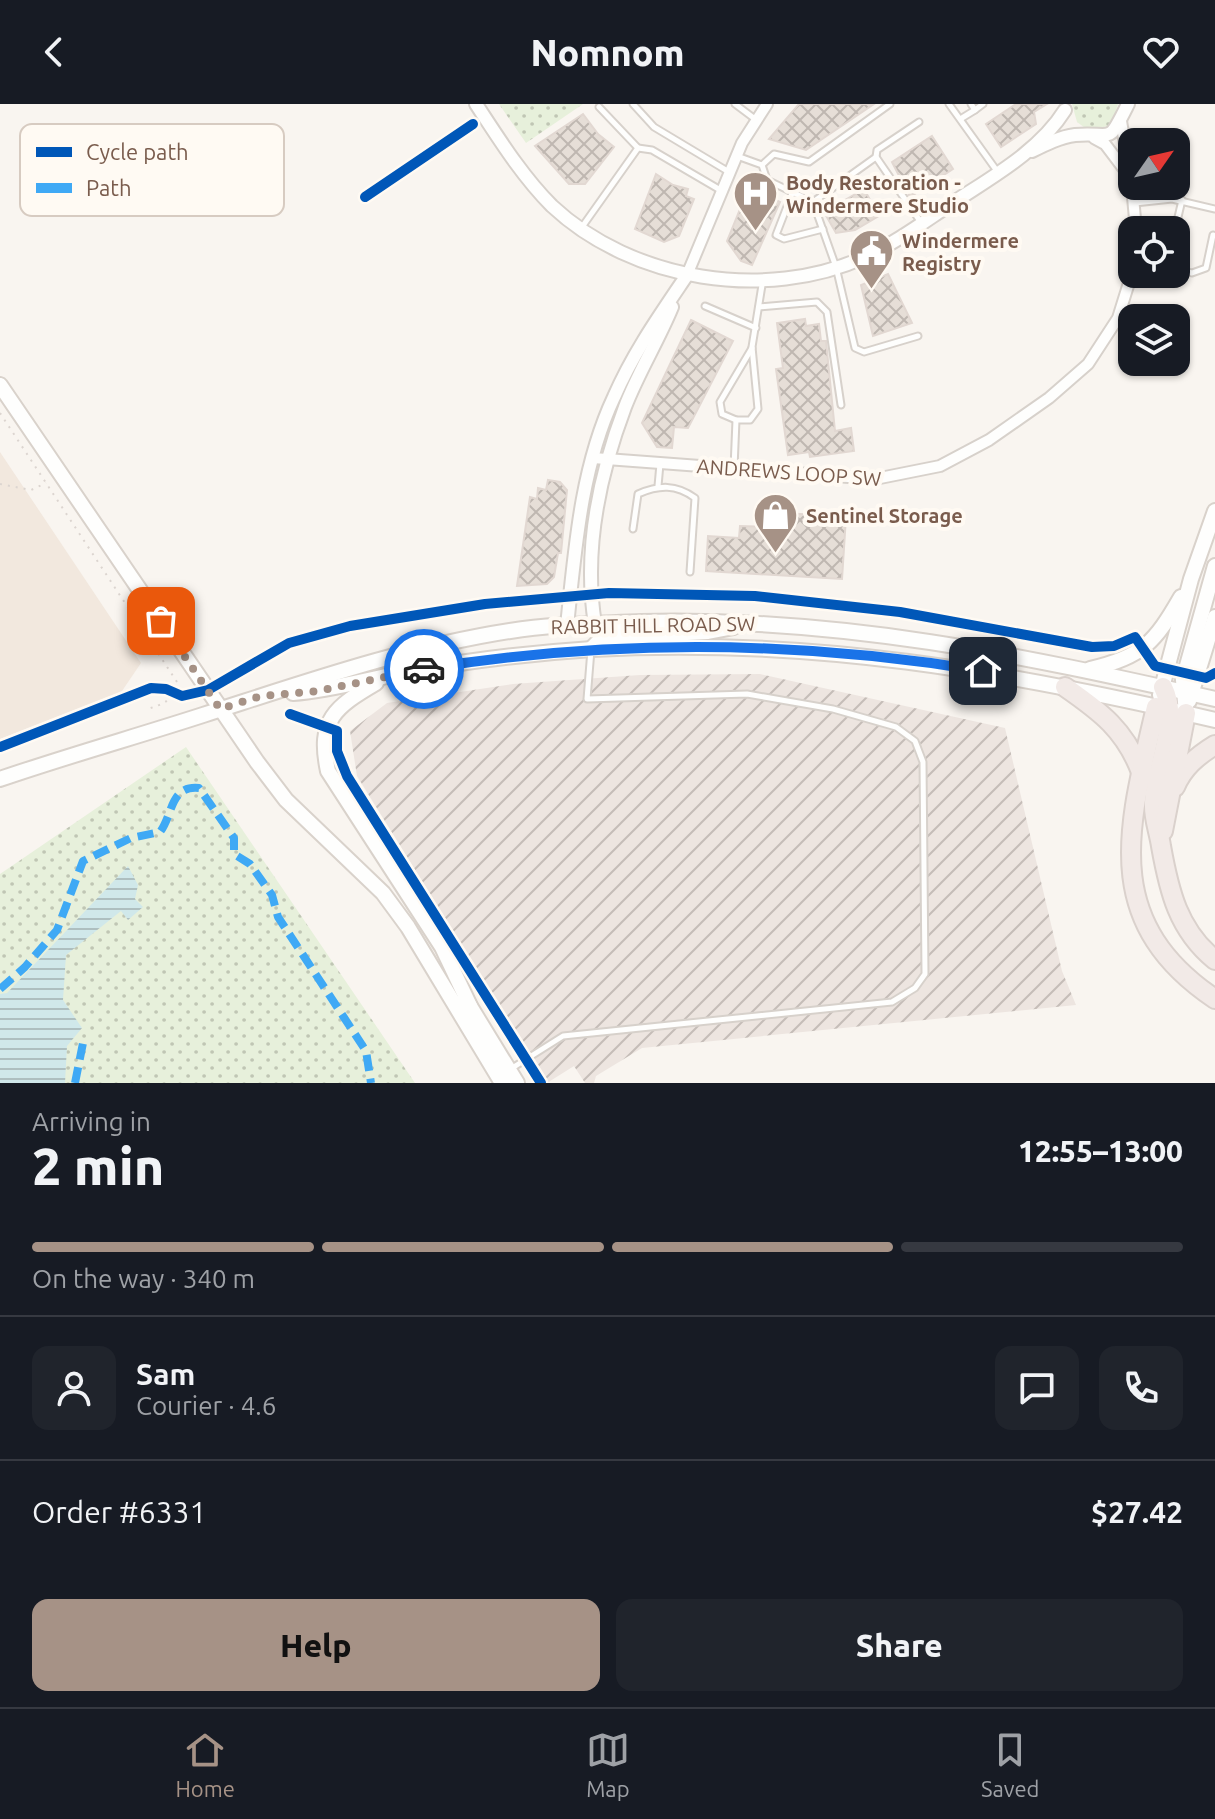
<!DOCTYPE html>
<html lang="en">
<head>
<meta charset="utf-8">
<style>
	body { margin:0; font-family:Ubuntu,sans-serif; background:#20242c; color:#f1f3f6; height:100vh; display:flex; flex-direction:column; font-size:30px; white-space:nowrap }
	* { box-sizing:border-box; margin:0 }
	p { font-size:26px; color:#9ea1a6 }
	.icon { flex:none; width:44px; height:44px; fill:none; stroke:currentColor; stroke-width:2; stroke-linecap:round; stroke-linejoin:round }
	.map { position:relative; height:979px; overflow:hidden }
	.sheet { display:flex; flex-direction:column; background:#171b24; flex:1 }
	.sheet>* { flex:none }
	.needle { width:52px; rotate:56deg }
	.tools { position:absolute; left:1118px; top:24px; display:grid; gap:16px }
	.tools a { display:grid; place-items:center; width:72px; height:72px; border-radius:16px; background:#171b24; box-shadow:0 2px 6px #0004; font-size:40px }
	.pin { position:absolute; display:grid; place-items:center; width:68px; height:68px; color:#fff; margin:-34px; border-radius:16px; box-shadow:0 4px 12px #0006 }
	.courier { position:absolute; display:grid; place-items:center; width:80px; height:80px; margin:-40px; border:6px solid #1a73e8; border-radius:50%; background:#fff; color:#222; box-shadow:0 2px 10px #0007 }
	.head em { font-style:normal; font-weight:800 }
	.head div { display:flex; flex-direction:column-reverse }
	.head { display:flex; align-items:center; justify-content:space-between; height:136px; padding:0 32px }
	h1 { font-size:52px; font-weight:800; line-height:60px }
	.bar { display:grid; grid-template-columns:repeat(4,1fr); gap:12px 8px; align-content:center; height:96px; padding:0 32px }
	.bar i { height:10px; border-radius:6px; background:#363941 }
	.bar .on { background:#a69286 }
	.bar p { grid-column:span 4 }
	.line { display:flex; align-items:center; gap:20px; padding:0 32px; border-top:2px solid #363941 }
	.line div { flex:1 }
	.round { display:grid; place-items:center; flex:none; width:84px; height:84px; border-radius:16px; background:#20242c }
	.cta { display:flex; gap:16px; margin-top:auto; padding:16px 32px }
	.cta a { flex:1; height:92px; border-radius:16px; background:#a69286; color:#111; font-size:32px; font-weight:800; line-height:92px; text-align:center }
	.cta a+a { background:#20242c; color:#f1f3f6 }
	header { display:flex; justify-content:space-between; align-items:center; height:104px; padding:0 32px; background:#171b24; font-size:36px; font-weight:800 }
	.tab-bar { display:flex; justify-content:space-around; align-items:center; height:112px; border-top:2px solid #363941; background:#171b24; font-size:22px; color:#9ea1a6 }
	.tab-bar a { display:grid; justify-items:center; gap:4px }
	.tab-bar .on { color:#a69286 }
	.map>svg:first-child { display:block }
	.residential { fill:#f2e8de }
	.industrial { fill:url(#industrial-furrows) }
	.grass { fill:url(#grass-dots) }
	.water { fill:url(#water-rules) }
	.building { fill:url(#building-cross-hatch); stroke:#e2d8d2; stroke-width:2 }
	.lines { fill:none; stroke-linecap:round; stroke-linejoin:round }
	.service-casing { stroke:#d7d1cb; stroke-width:9 }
	.minor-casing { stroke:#d7d1cb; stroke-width:14 }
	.tertiary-casing { stroke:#d7d1cb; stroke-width:16 }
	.secondary-casing { stroke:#d9d2cb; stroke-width:18 }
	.motorway-casing { stroke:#dad1cc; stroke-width:22 }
	.path { stroke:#dcd5d0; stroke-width:2; stroke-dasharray:2 6; stroke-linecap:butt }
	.service { stroke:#fefefd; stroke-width:5 }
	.minor { stroke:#fefefd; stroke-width:10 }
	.tertiary { stroke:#fefefd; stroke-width:12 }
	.secondary { stroke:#fefefd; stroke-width:14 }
	.motorway { stroke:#f2eae7; stroke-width:18 }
	.quiet { stroke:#3fa9f5; stroke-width:8; stroke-dasharray:16 8; stroke-linecap:butt }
	.cycleway-casing { stroke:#fffaf3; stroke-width:15 }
	.cycleway { stroke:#0057b8; stroke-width:10 }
	.done { stroke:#a69286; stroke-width:8; stroke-dasharray:0 14.4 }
	.route { stroke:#1a73e8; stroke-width:10 }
	.labels { text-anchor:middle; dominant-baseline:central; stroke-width:8; stroke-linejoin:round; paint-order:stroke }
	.poi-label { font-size:20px; font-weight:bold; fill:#7a5c4d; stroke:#fffaf3; text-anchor:start }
	.street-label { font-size:20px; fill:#7a5c4d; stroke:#fffaf3 }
	.key { fill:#fffaf3; stroke:#d7cbc1; stroke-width:2 }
	.key-label { font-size:22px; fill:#7a5c4d }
</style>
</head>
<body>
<header><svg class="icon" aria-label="back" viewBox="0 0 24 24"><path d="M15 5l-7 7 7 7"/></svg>Nomnom<svg class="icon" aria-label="heart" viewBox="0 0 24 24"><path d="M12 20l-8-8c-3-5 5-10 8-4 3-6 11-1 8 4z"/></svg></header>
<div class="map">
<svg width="1215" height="979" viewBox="0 0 1215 979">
	<defs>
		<pattern id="industrial-furrows" width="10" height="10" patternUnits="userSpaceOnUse" patternTransform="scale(2)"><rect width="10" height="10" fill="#ede5e0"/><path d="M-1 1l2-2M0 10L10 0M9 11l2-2" fill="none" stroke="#c5bdb8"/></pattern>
		<pattern id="grass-dots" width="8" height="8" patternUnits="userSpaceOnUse" patternTransform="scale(2)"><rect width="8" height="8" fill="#e7f0db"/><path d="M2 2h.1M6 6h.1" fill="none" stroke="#c0c6b4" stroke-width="1.8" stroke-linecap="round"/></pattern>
		<pattern id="water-rules" width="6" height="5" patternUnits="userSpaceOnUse" patternTransform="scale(2)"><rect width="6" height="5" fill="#d0e8ea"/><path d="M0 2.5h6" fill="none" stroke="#aebfc0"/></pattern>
		<pattern id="building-cross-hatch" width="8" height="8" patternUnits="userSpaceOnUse" patternTransform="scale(2)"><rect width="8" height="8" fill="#e6ded7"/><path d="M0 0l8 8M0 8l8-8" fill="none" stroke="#bfb7b1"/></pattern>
	</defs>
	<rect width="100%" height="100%" fill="#f9f5f0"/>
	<path class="residential" d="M0,348l141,211 -19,28 -122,48z"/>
	<path class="industrial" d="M760,570l245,54 57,243 14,34 -434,43 -46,28 -2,7h-9l-11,-17 -27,17 -190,-307 -7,-45 37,-28 126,-19 127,-9z"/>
	<g class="grass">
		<path d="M499,0h84l-57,39z"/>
		<path d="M1072,0h46l-7,21 -22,6 -12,-9z"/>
		<path d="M186,643l229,336h-415v-209z"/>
	</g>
	<path class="water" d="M128,762l10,19 -3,14 8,8 -15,13 -7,-9 -55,44 -3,45 19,28 -15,18 -2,37h-65v-89l7,-1z"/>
	<g class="building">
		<path d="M799,0h75l-68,46 -37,-11z"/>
		<path d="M1016,0h31l-13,8 2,12 -35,23 -15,-23z"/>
		<path d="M583,10l15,20 16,13 -29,37h-16l-34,-38z"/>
		<path d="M932,32l21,33 -43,28 -18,-35z"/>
		<path d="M656,70l17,11 15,4 -2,7 8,3 -15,37 -15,6 -29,-13z"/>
		<path d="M749,83l31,15 -28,63 -11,-4 -14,-20z"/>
		<path d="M864,85l15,27 -24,14 -19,3 -12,-21z"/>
		<path d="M888,170l24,49 -39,13 -12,-51z"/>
		<path d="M805,215l1,7 13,-2 2,17h5l9,90 16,-3 3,23 -44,6 -1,-5 -21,3 -12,-86 7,-1 -6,-45z"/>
		<path d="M691,216l42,21 -45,87 -14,-1 -2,21 -15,-1 -15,-24z"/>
		<path d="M548,376l12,2 7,8 -6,63h-3l-4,24 -7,7 -30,2 13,-89 7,2 1,-11 8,2z"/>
		<path d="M769,408l77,5 -4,62 -136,-8 2,-35 31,2 1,-12 28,1z"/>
	</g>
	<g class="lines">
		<defs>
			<g id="service">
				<path d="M633,0l21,23 75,45"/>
				<path d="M735,0l20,15"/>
				<path d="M949,0l48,67"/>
				<path d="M971,0l4,6 8,-6"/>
				<path d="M599,3l39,41"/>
				<path d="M962,14l13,-8"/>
				<path d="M737,52l25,9 5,15 46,22 23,65 19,81 9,4 54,-16"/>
				<path d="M876,53l1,-7 42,-28"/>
				<path d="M762,61l12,-11 35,8 81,-58"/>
				<path d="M793,87l-17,44 8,4 39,-10"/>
				<path d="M813,98l63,-45 46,67"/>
				<path d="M1135,99l37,-4 43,10"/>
				<path d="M582,123l56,-79 14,2 70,41"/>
				<path d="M1175,126l7,-30"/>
				<path d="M1176,165l16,4 14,-5 7,-33"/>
				<path d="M705,202l51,22"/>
				<path d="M759,203l58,-5 10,10 14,93"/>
				<path d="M736,316l-14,-6 -2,-12 32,-54"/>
				<path d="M734,364l2,-48h14l8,-11 -6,-62 11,-68"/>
				<path d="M658,382l2,-22"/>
				<path d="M633,425l5,-35c21,-9 38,-10 57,4l-5,74"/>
				<path d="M509,966l54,-34 329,-34 23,-14 10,-14 -2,-212 -8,-21 -19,-14 -63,-18 -86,-15 -160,5 4,-49"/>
			</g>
			<g id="minor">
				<path d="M1121,17l11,64"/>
				<path d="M1094,34l11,6 25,33"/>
				<path d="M1132,82l4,44"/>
				<path d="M687,171l55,-132 25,-39"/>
				<path d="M593,354l282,21 65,-13 49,-26 60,-42 39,-34 30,-46 14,-45"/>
			</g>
			<g id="tertiary">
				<path d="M476,0c23,35 46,72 76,102 80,75 214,96 313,51 30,-14 56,-33 83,-51 40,-27 90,-53 117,-96"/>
				<path d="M1032,47c14,-7 28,-14 43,-16 40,-3 32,11 53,-31"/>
				<path d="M595,520c-12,-73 4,-148 30,-217 13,-34 33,-66 47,-100"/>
				<path d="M567,522c8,-77 14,-159 47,-229 19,-44 46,-82 73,-122"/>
			</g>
			<g id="secondary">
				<path d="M0,281l257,377 29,38 97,93 25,34 94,156"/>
				<path d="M591,545l12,-12 105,-5 26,-5"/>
				<path d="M1090,565c53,-12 65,-27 91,-72"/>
				<path d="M376,579c-41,24 -59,37 -48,88l114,176 28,59"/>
				<path d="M293,589c40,-3 79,-15 119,-22 59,-11 120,-18 180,-22 218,-12 412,22 623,71"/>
				<path d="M1160,591l31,-116 24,-68"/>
				<path d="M1189,597l26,-84"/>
				<path d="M1186,609l-3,-33 32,-114"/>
				<path d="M0,675c67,-23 135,-42 203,-64 100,-32 203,-68 307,-84 43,-7 87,-7 131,-9 201,-5 379,33 574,77"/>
				<path d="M465,894l52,85"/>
			</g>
			<g id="motorway">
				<path d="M1065,583c36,25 60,43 76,85"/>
				<path d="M1163,583c18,37 -8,78 -9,116 -1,14 5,29 7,43 8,45 17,84 54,114"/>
				<path d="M1156,603c-27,118 -58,213 59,292"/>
				<path d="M1175,683c8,-19 22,-31 40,-42"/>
				<path d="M1163,727l23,-118"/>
			</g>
		</defs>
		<use href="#service" class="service-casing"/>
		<use href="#minor" class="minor-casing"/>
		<use href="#tertiary" class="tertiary-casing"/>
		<use href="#secondary" class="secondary-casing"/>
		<use href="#motorway" class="motorway-casing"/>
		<g class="path">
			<path d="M0,309l177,269c-3,20 -15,22 -32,28"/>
			<path d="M0,380l31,6 15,-7"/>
		</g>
		<use href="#service" class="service"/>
		<use href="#minor" class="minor"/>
		<use href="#tertiary" class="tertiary"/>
		<use href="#secondary" class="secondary"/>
		<use href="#motorway" class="motorway"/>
		<g class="quiet">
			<path d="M0,885l25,-22 32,-37 26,-69 48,-23 29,-6c13,-17 10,-47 39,-44l35,50v16l16,10 22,31 6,22 88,134 5,32"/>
			<path d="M75,979l9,-45"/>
		</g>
		<defs>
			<g id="cycleway">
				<path d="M365,93l108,-73"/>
				<path d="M290,610l47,17v20l10,25 194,307"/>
				<path d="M0,643l151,-59 15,1 16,7 26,-6 81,-47 61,-17 135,-22 124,-11 146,3 145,16 192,35 22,-1 21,-9 20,29 51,12 9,-5"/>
			</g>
		</defs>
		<use href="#cycleway" class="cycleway-casing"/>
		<use href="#cycleway" class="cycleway"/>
	</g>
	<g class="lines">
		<path class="done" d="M161,517l59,88 41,-13 57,-5 106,-22"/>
		<path class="route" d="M424,565c186,-30 373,-29 559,2"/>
	</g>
	<defs>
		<symbol id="hospital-pin" viewBox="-11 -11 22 30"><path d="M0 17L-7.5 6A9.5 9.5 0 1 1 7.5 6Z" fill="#a69286" stroke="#fffaf3"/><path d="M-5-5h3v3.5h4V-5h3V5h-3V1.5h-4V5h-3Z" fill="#fff"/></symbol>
		<symbol id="civic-pin" viewBox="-11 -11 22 30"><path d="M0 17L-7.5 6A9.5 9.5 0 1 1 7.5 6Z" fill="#a69286" stroke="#fffaf3"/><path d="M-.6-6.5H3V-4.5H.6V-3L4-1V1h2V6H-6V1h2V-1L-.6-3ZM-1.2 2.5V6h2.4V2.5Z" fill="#fff"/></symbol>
		<symbol id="shop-pin" viewBox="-11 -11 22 30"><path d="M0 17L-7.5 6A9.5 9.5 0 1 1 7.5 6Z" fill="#a69286" stroke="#fffaf3"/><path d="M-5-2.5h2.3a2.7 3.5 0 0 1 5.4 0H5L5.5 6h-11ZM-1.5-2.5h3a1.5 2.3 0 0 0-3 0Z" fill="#fff"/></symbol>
	</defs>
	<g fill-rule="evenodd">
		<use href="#hospital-pin" x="730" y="64" width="51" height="69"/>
		<use href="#civic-pin" x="846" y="122" width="51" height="69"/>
		<use href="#shop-pin" x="750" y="386" width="51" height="69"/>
	</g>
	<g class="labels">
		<g class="poi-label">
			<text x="786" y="78">Body Restoration -<tspan x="786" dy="23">Windermere Studio</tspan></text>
			<text x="902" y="136">Windermere<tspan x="902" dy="23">Registry</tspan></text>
			<text x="806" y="411">Sentinel Storage</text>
		</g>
		<g class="street-label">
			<text transform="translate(789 368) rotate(4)">ANDREWS LOOP SW</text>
			<text transform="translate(653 521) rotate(-1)">RABBIT HILL ROAD SW</text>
		</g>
	</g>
	<rect x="20" y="20" width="264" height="92" rx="12" class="key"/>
	<rect x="36" y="43" width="36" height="10" fill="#0057b8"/>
	<rect x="36" y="79" width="36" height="10" fill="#3fa9f5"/>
	<g class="key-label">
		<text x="86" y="56">Cycle path</text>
		<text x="86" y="92">Path</text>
	</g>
</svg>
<div class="tools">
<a><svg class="needle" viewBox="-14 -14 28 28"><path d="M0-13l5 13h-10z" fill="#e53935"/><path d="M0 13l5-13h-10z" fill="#9ea1a6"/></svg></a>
<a><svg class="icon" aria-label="locate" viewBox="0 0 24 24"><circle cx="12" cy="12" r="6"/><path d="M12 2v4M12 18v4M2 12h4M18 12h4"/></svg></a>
<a><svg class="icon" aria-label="layers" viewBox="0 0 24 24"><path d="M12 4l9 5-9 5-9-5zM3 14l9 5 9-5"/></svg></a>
</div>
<div class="pin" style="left:161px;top:517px;background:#ea580c"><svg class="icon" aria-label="bag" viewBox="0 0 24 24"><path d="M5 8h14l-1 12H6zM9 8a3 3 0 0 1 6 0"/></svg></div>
<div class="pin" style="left:983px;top:567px;background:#1f2937"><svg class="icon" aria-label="home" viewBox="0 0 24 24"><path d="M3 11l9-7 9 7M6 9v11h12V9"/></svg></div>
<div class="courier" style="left:424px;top:565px"><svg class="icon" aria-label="car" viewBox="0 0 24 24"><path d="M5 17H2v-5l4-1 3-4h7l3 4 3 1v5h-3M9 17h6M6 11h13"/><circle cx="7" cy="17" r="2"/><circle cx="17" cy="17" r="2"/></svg></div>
</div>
<section class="sheet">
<div class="head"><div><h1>2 min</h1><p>Arriving in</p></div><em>12:55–13:00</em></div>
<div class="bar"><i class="on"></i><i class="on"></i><i class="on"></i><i></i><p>On the way · 340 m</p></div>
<div class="line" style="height:144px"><a class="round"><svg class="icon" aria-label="person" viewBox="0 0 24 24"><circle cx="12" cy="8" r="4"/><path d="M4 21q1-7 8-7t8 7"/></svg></a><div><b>Sam</b><p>Courier · 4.6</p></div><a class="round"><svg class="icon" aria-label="chat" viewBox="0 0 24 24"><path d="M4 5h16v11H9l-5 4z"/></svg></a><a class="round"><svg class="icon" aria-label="phone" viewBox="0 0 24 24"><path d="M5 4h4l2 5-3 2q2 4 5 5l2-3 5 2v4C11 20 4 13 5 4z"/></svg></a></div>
<div class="line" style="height:104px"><div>Order #6331</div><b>$27.42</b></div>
<div class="cta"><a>Help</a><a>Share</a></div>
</section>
<nav class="tab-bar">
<a class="on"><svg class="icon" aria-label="home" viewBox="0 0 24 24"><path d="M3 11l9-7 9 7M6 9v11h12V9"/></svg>Home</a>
<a><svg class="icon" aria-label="map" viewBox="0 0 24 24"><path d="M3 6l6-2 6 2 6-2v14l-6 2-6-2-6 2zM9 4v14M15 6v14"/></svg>Map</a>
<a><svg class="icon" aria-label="saved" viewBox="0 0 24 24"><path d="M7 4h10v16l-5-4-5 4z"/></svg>Saved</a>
</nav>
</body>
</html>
